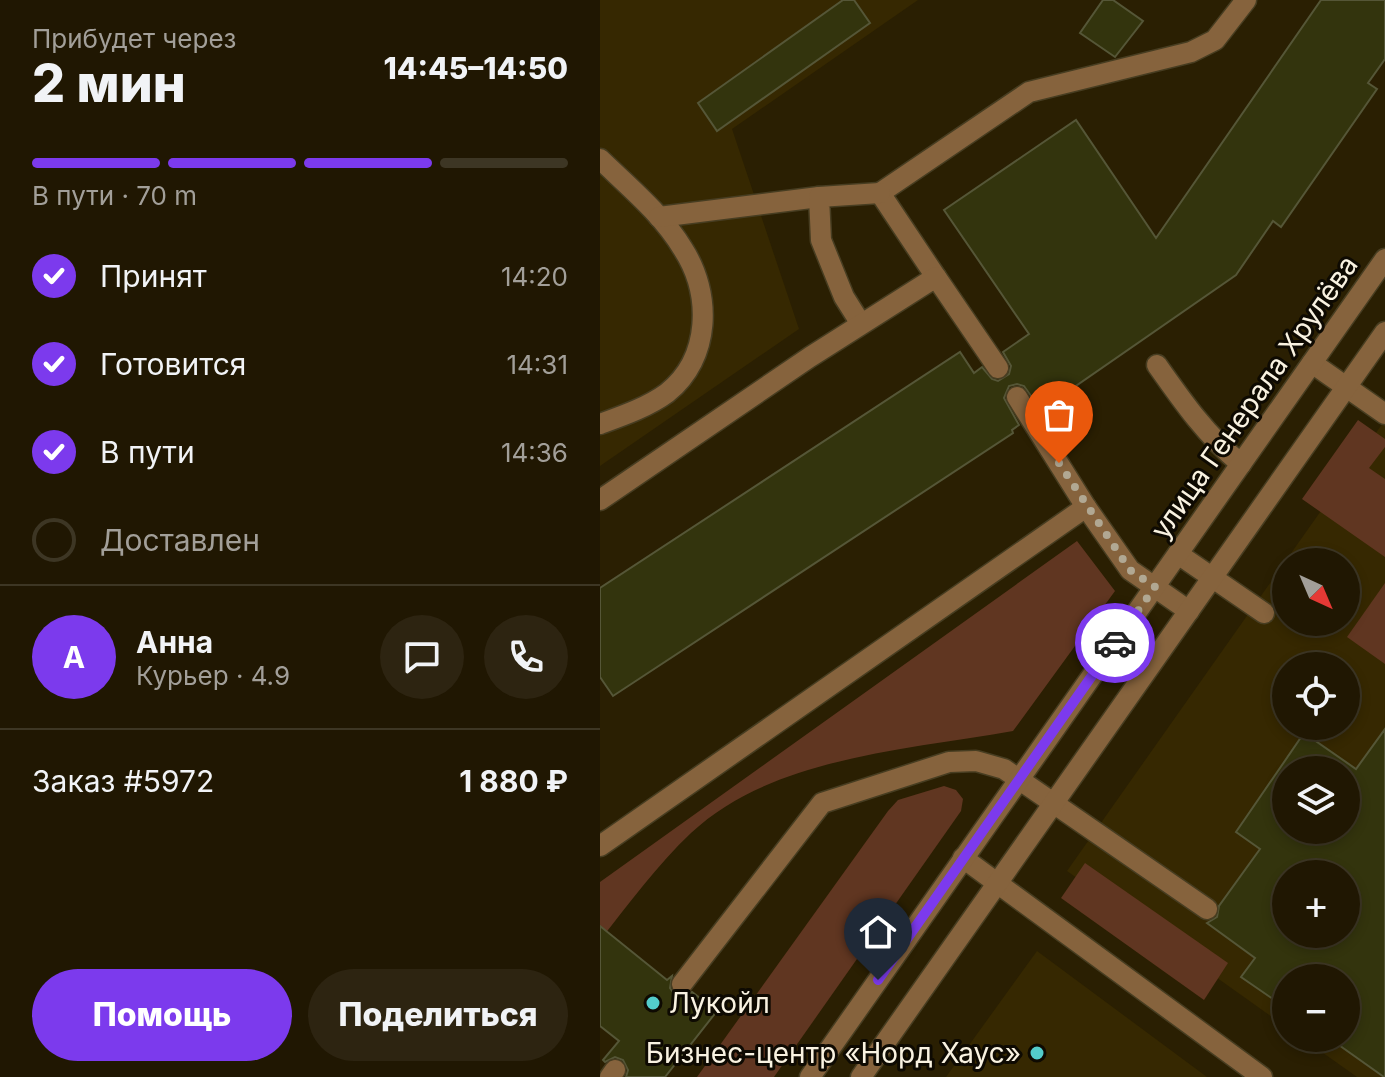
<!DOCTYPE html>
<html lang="ru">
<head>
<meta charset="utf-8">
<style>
	body { margin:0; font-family:Inter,sans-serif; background:#2d2411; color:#f1f3f6; height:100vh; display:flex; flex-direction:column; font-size:30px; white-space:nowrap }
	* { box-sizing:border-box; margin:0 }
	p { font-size:26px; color:#a29f99 }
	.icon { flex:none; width:44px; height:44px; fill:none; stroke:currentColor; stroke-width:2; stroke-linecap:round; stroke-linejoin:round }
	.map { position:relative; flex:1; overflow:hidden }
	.panel { display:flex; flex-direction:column; background:#201702; width:600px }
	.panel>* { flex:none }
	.needle { width:52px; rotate:136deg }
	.buttons { position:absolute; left:672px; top:548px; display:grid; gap:16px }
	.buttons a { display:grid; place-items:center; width:88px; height:88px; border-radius:50%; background:#201702; box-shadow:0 4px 12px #0003,0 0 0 2px #3d3624; font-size:40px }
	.pin { position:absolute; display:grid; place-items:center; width:68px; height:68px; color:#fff; margin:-82px -34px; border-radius:50% 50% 50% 0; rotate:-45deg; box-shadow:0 0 8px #0007 }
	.pin .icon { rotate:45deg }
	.courier { position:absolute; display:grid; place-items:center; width:80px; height:80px; margin:-40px; border:6px solid #7c3aed; border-radius:50%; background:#fff; color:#222; box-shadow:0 2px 10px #0007 }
	.headline em { font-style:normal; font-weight:800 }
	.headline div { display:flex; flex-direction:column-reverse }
	.headline { display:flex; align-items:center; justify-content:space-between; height:136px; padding:0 32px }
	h1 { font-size:52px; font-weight:800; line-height:60px }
	.bar { display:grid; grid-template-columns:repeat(4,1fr); gap:12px 8px; align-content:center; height:96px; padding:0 32px }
	.bar i { height:10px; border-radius:6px; background:#3d3624 }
	.bar .active { background:#7c3aed }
	.bar p { grid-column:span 4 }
	.line { display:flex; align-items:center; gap:20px; padding:0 32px; border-top:2px solid #3d3624 }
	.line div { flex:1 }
	.round { display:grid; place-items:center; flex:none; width:84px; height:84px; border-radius:42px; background:#2d2411 }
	ol { padding:0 32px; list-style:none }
	li { display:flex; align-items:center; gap:24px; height:88px }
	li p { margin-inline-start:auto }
	li .icon { padding:8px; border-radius:50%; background:#7c3aed; color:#fff; stroke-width:4 }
	li:last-child { color:#a29f99 }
	li i { width:44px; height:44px; border:4px solid #3d3624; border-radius:50% }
	.cta { display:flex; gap:16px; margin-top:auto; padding:16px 32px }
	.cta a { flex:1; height:92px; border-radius:48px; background:#7c3aed; color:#fff; font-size:32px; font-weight:800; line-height:92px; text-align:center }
	.cta a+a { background:#2d2411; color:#f1f3f6 }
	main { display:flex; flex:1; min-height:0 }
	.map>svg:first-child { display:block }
	.built { fill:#362801; fill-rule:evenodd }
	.green { fill:#603621 }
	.building { fill:#33340d; stroke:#555637; stroke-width:2; fill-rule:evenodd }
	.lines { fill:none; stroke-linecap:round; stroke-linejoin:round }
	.service-casing { stroke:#473d21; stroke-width:23 }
	.minor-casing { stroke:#473d21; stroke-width:23 }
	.service { stroke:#86633d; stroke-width:20 }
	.minor { stroke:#86633d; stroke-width:20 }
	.done { stroke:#b1a893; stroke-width:8; stroke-dasharray:0 14.4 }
	.route { stroke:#7c3aed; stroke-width:10 }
	.poi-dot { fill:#53cdcb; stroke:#0e0a02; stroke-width:3 }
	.labels { text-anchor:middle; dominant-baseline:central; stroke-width:6; stroke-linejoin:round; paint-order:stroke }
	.street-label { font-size:28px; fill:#f9f2e1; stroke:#0e0a02 }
	.poi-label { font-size:28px; fill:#f9f2e1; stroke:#0e0a02; text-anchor:start }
</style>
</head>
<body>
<main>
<section class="panel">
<div class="headline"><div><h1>2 мин</h1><p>Прибудет через</p></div><em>14:45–14:50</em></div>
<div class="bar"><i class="active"></i><i class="active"></i><i class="active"></i><i></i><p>В пути · 70 m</p></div>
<ol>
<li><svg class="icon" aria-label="check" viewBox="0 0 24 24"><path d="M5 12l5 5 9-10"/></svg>Принят<p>14:20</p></li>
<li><svg class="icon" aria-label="check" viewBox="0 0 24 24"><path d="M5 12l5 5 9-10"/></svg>Готовится<p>14:31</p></li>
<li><svg class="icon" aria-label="check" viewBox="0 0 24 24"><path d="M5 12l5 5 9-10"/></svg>В пути<p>14:36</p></li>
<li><i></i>Доставлен</li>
</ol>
<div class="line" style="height:144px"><b class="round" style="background:#7c3aed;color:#fff">А</b><div><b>Анна</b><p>Курьер · 4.9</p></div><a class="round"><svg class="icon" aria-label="chat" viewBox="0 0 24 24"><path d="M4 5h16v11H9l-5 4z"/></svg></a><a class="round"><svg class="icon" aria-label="phone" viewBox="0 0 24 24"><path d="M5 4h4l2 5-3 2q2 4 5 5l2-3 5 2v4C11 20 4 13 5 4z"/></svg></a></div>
<div class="line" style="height:104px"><div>Заказ #5972</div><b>1 880 ₽</b></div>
<div class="cta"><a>Помощь</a><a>Поделиться</a></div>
</section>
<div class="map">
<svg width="785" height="1077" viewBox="0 0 785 1077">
	<rect width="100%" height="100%" fill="#2a1f02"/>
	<g class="built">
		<path d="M0,0h318l-186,129 67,200 -199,137z"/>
		<path d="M785,420v657h-28l-55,-39h44v-60h-60v49l-219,-156zM686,562h60v60h-60zM686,666h60v60h-60zM686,770h60v60h-60zM686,874h60v60h-60z"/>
		<path d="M437,951l170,126h-261z"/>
	</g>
	<g class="green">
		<path d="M758,420l27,19v8l-16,21 16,11v78l-83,-58z"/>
		<path d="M477,541l38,50 -102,140c-106,19 -241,26 -322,102 -34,32 -62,71 -91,107v-58z"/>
		<path d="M785,583v81l-38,-27z"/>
		<path d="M344,786l12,4 7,9 -2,12 -187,266h-77l191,-266 10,-11z"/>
		<path d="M485,863l143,100 -24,37 -143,-102z"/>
	</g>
	<g class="building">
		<path d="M243,0h11l16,23 -153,108 -19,-28z"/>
		<path d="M503,0h10l30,21 -28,36 -35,-24z"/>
		<path d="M721,0h64v59l-17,24 9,6 -96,138 -8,-6 -37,54 -195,135 -17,-24 -7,-2 -8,2 -5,12 15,27 -7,5 1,3 -400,263 -13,-19v-89l360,-236 14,21 8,-6 10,12 6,2 11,-7 2,-8 -8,-14 26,-18 -85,-124 132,-90 80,118z"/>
		<path d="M785,729v348h-1l-55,-39h17v-60h-60v30l-45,-31 14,-19 -48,-35 10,-6 2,-11 41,-57 -24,-17 68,-99 52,36zM686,770h60v60h-60zM686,874h60v60h-60z"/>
		<path d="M0,926l67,54 5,-4 -2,12 5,7 11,1 6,-4 25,19 -52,66h-39l2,-7 -5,-10 -8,-3 -10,5 -2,-2 16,-19 -19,-15z"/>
	</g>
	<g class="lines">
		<defs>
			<g id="service">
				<path d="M0,159c29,28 62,55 83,90 29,45 28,109 -16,144 -19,14 -45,23 -67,31"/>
				<path d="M59,217l160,-20"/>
				<path d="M336,277l-56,-84 149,-101 162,-40 24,-12 31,-40"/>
				<path d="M261,324l-17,-27 -23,-57 -2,-43 61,-4"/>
				<path d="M712,363l73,51"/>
				<path d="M557,365c26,37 49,70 84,99"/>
				<path d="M417,397l69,110 44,63 59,41"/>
				<path d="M0,500l210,-143 126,-80 62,91"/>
				<path d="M578,554l86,59"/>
				<path d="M0,846l486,-339"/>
				<path d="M363,858l299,219"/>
				<path d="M82,984l140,-181 127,-41 27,-1 28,8 203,140"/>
				<path d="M10,1077l5,-7"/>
			</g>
			<g id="minor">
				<path d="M210,1077l575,-818"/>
				<path d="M261,1077l524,-745"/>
			</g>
		</defs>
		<use href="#service" class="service-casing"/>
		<use href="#minor" class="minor-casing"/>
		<use href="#service" class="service"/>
		<use href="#minor" class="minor"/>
	</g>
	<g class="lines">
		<path class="done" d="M459,463l71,107 25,17 -40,56"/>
		<path class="route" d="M278,980l237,-337"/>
	</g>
	<g class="poi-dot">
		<circle cx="53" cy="1003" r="8"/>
		<circle cx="437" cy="1053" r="8"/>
	</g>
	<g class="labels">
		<g class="street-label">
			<text transform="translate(654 397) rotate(-55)">улица Генерала Хрулёва</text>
		</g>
		<g class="poi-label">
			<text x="69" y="1003">Лукойл</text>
			<text x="421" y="1053" text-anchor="end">Бизнес-центр «Норд Хаус»</text>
		</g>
	</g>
</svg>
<div class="buttons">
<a><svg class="needle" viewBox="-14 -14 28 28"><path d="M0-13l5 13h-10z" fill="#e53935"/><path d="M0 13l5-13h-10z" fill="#a29f99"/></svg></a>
<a><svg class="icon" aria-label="locate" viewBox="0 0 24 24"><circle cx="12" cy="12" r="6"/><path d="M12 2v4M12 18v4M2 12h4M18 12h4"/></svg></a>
<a><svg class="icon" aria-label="layers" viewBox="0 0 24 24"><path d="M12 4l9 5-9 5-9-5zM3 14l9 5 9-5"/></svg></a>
<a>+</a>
<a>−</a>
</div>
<div class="pin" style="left:459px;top:463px;background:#ea580c"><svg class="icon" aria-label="bag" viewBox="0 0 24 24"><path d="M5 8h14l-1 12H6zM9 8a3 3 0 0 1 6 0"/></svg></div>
<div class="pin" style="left:278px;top:980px;background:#1f2937"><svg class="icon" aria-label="home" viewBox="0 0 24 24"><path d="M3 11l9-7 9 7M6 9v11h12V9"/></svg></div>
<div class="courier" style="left:515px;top:643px"><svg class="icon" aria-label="car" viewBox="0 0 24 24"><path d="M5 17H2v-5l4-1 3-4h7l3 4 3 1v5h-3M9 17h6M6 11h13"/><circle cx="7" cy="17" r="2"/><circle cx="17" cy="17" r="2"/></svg></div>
</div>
</main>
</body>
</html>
